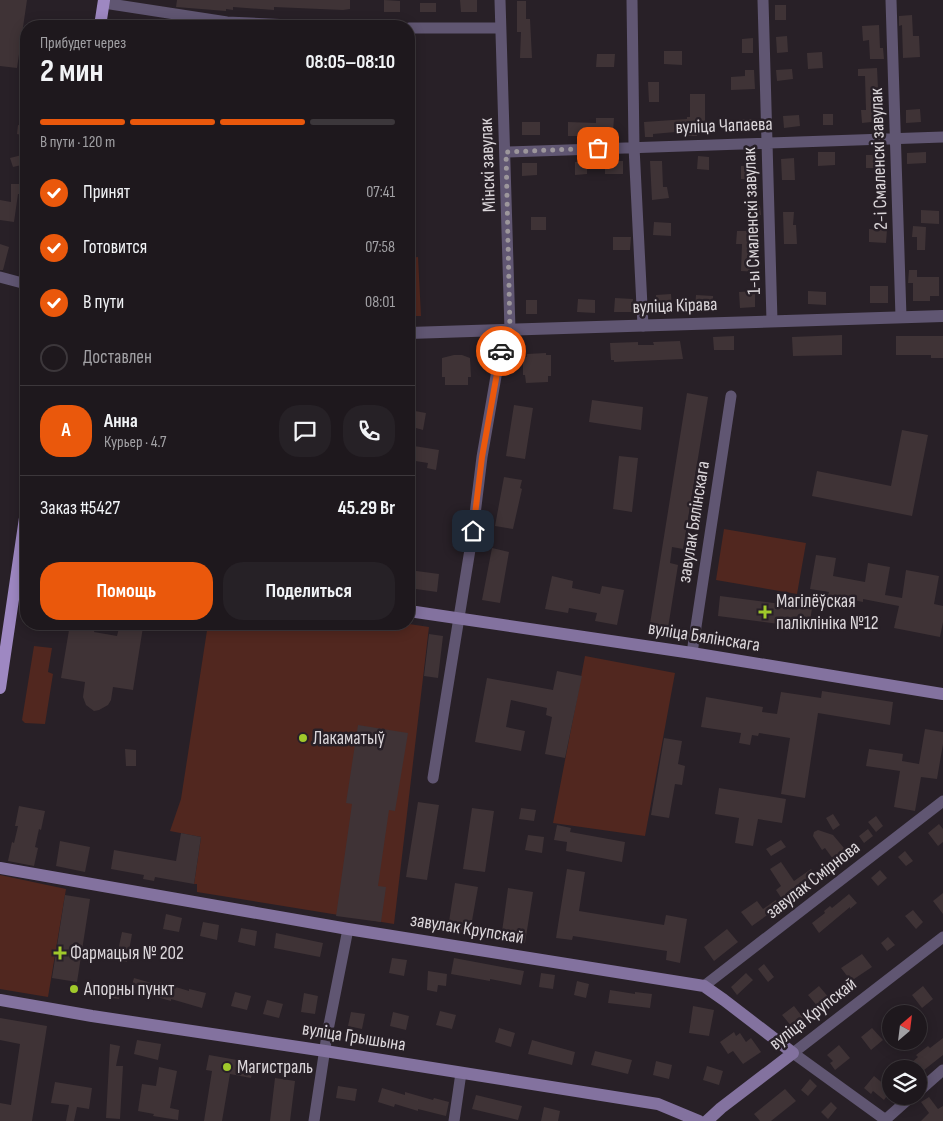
<!DOCTYPE html>
<html lang="ru">
<meta charset="utf-8">
<style>
:root{--surface:#1e181d;--page:#262126;--text:#f1f3f6;--muted:#a1a0a4;--line:#3c373b;--accent:#ea580c}
body{margin:0;font-family:"Sofia Sans Condensed",sans-serif;background:var(--page);color:var(--text);height:100vh;display:flex;flex-direction:column;font-size:19px;white-space:nowrap}
*{box-sizing:border-box;margin:0}
p{font-size:16px;color:var(--muted)}
.icon{flex:none;width:28px;height:28px;fill:none;stroke:currentColor;stroke-width:2;stroke-linecap:round;stroke-linejoin:round}
.map{position:relative;flex:1;overflow:hidden}
.panel{position:absolute;left:20px;top:20px;width:395px;height:610px;display:flex;flex-direction:column;background:var(--surface);border-radius:20px;box-shadow:0 2px 12px #0003,0 0 0 1px var(--line)}
.panel>*{flex:none}
.needle{width:32px;rotate:28deg}
.buttons{position:absolute;left:882px;top:1005px;display:grid;gap:10px}
.buttons a{display:grid;place-items:center;width:45px;height:45px;border-radius:50%;background:var(--surface);box-shadow:0 2px 12px #0003,0 0 0 1px var(--line);font-size:25px}
.pin{position:absolute;display:grid;place-items:center;width:42px;height:42px;color:#fff;margin:-21px;border-radius:10px;box-shadow:0 2px 8px #0006}
.courier{position:absolute;display:grid;place-items:center;width:50px;height:50px;margin:-25px;border:4px solid #ea580c;border-radius:50%;background:#fff;color:#222;box-shadow:0 1px 6px #0007}
.summary em{font-style:normal;font-weight:700}
.summary div{display:flex;flex-direction:column-reverse}
.summary{display:flex;align-items:center;justify-content:space-between;height:85px;padding:0 20px}
h1{font-size:32px;font-weight:700;line-height:38px}
.bar{display:grid;grid-template-columns:repeat(4,1fr);gap:8px 5px;align-content:center;height:60px;padding:0 20px}
.bar i{height:6px;border-radius:4px;background:var(--line)}
.bar .active{background:var(--accent)}
.bar p{grid-column:span 4}
.line{display:flex;align-items:center;gap:12px;padding:0 20px;border-top:1px solid var(--line)}
.line div{flex:1}
.round{display:grid;place-items:center;flex:none;width:52px;height:52px;border-radius:20px;background:var(--page)}
ol{padding:0 20px;list-style:none}
li{display:flex;align-items:center;gap:15px;height:55px}
li p{margin-inline-start:auto}
li .icon{padding:5px;border-radius:50%;background:var(--accent);color:#fff;stroke-width:4}
li:last-child{color:var(--muted)}
li i{width:28px;height:28px;border:2px solid var(--line);border-radius:50%}
.primary-button{display:flex;gap:10px;margin-top:auto;padding:10px 20px}
.primary-button a{flex:1;height:58px;border-radius:20px;background:var(--accent);color:#fff;font-size:20px;font-weight:700;line-height:58px;text-align:center}
.primary-button a+a{background:var(--page);color:var(--text)}
.map>svg:first-child{display:block}
.green{fill:#51271f}
.building{fill:#3f3336}
.lines{fill:none;stroke-linecap:round;stroke-linejoin:round}
.minor{stroke:#605672;stroke-width:11}
.tertiary{stroke:#605672;stroke-width:12}
.secondary{stroke:#83729f;stroke-width:12}
.primary{stroke:#9e88c2;stroke-width:12}
.done{stroke:#9c969b;stroke-width:5;stroke-dasharray:0 9}
.route{stroke:#ea580c;stroke-width:6}
.poi-dot{fill:#a0c92b;stroke:#282027;stroke-width:2}
.labels{text-anchor:middle;dominant-baseline:central;stroke-width:5;stroke-linejoin:round;paint-order:stroke}
.street-label{font-size:19px;fill:#dbd6da;stroke:#282027}
.poi-label{font-size:19px;fill:#dbd6da;stroke:#282027;text-anchor:start}
</style>
<div class="map">
<svg width="943" height="1121" viewBox="0 0 943 1121">
<rect width="100%" height="100%" fill="#282027"/>
<path class="green" d="M418,257l3,59h-12v-58z
M724,529l82,14 -9,51 -81,-14z
M208,624h201l20,3 -35,297 -197,-32v-8h-3l7,-47 -31,-6 11,-32z
M34,646l18,2 -4,24 5,2 -8,50 -20,-1 -3,-3z
M585,656l90,17 -30,163 -92,-13z
M0,875l66,14 -18,108 -48,-8z"/>
<path class="building" d="M0,0h27l-10,68 -17,-2z
M177,0h173v9l-7,1 -69,-3v3l-41,-3v3l-7,-1v2l-50,-4z
M384,0l16,1v11h-16z
M460,0h17v12h-16z
M517,1h9v18h4l2,39h-12l1,-26h-4z
M420,3h16v9h-16z
M775,5h11v15h-11z
M912,15l1,21h6l1,21 -17,1 -1,-33 -3,1v-10z
M879,25l1,23h3l1,11h-14l-1,-19 -6,1 -1,-15z
M787,36l1,16 -11,1 -1,-16z
M753,38v15h-11v-14z
M664,51h18v14l-18,-1z
M822,52l1,16 -15,1 -1,-16z
M597,54h18l-1,13h-18z
M877,68l2,41h1l1,12 -19,2 -1,-13h5l-1,-34h-7v-7z
M792,69l1,10 -16,2 -1,-11z
M745,70h9l1,19 -24,1v-13l14,-1z
M648,82h11v20h-10z
M690,94h15v36l-9,1 1,5h-10v-5l-34,3v3h-8l-1,-15 43,-3v-2h3z
M920,109l1,13 -15,1v-13z
M823,114h10v11h-10z
M799,115l1,11 -16,2 -1,-12z
M596,118h18l-1,14 -27,-1 -1,5h-17v-14l28,1z
M739,119h17l1,12h-18z
M522,122h18v13h-18z
M18,125l8,1v10l-9,-2z
M818,152h17v13l-17,1z
M926,152v11l-19,1v-11z
M26,154v10l-13,3 -3,-9z
M866,155h18v13h-18z
M698,156l11,1v13l-12,-1z
M794,158l1,22h-13l-1,-21z
M587,161v13l-12,1v-13z
M605,161h18v13h-18z
M650,161h12l1,26h4l2,11 -17,2z
M522,163h15v12l-15,1z
M741,166h15l1,40h3l1,9h-15v-9h2v-27h-7z
M11,184h15v10h-8l-4,28 -14,-2v-20l11,2z
M921,210l18,1v13l-18,-1z
M783,212h11l-1,13h3l1,19h-13z
M531,217h15v13h-15z
M654,222l17,1v13l-18,-1z
M913,226l13,1 -1,23h-8v-13h-5z
M869,229l18,1 -1,13 -17,-1z
M737,231h17v27l5,1v13l-18,-1 1,-27h-6z
M613,237h18l-1,13h-17z
M0,244l9,3 -6,23h-3z
M909,270h8v7h22v19h-9v5h-17v-18h-5z
M870,286h18v17h-18z
M755,291v16l-15,1 -1,-16z
M808,291l18,1v13l-18,-1z
M671,294l1,16 -15,1 -1,-16z
M696,295l17,1v13l-18,-1z
M615,298l18,1 -1,13h-18z
M578,299l17,1v13l-18,-1z
M526,300h11v14h-11z
M842,335v20l-49,1 -1,-19z
M734,336v14h-20l-1,-13z
M896,336h47v22h-12v-3h-35z
M680,341l3,18 -69,3v-2h-3l-1,-17 28,-1v3h16l-1,-3z
M546,353v2h5v21h-3v6l-22,1 -1,-8h-2v-18h4v-3z
M454,355h8l8,3 1,19h-3v8h-23v-8h-3v-19z
M687,393l21,4 -25,152 -11,-2 -2,16 8,2 -10,63 -8,-1 -1,5 -10,-2z
M592,400l51,7 -2,23 -52,-8z
M514,405l19,3 -8,51 -19,-3z
M415,411l11,2 -3,17 -7,-2 -2,18 25,4 -3,20 -9,-2 1,-5 -19,-3v-43l5,1z
M902,430l26,5 -16,81 -100,-20 5,-25 74,15z
M619,456l19,2 -6,54 -19,-3z
M504,477l18,3 -2,8 2,1 -9,40 -18,-3z
M492,548l17,4 -9,51 -18,-3z
M816,555l20,3 -3,18 32,6 3,-19 22,4 -5,28 17,3 4,-28 33,6 -5,28 9,2v16l-3,15 -46,-9 5,-22 -36,-7v3l-35,-7 1,-3 -19,-3z
M409,570l30,4 -2,18 -28,-4z
M552,576l21,5 -1,7 28,6 2,-8 22,4 -7,35 -22,-4 2,-8 -28,-5 -1,5 -23,-4z
M720,596l92,12 -3,20 -91,-12z
M70,624h26l-2,8 23,4 3,-12 23,3 -10,63 -20,-3 -2,13 -3,5 -9,5 -5,1 -8,-6 -3,-8 2,-15 -24,-4z
M429,634l14,2 -5,42 -14,-2z
M557,671l25,5 -17,82 -20,-4 7,-37 -6,-2 1,-7 -36,-8 -5,27 19,4 -4,20 -46,-9 12,-64 66,12z
M822,691l71,11 -3,23 -72,-12 -13,85 -24,-4 9,-56 -31,-5 -1,3 -6,-1 -2,10 -11,-2 2,-10 -40,-6 5,-30 57,10 -1,5 15,2 4,-22 40,6z
M358,725l50,8 -13,78 -6,-1 -11,76 8,1 -5,35 -45,-6 16,-112 -6,-1z
M925,729l18,3v12l-6,35 -16,-2 -6,34 -21,-4 6,-36 -34,-5 3,-17 34,5 -1,7 17,3z
M664,738l18,3 -4,23 7,2 -3,19 -7,-1 -6,34 -18,-3z
M125,749l11,1v16h-10z
M719,788l67,11 -4,24 -24,-4 -5,27 -18,-3 4,-25 -24,-4z
M418,802l21,3 -12,75 -21,-3z
M19,806l26,5 -4,19 -2,-1 -4,18 3,1 -4,18 -26,-5 4,-19 2,1 4,-17h-3z
M472,808l22,3 -9,61 -22,-3z
M521,808l15,2 -2,11 -15,-2z
M833,814l7,11 -7,5 -7,-12z
M876,816l7,10 -7,6 -8,-10z
M939,824l4,5v13l-5,4 -10,-13z
M557,825l14,3 -1,4 55,10 -3,20 -56,-11 1,-9 -13,-2z
M868,829l5,7 -9,7 -5,-7z
M818,830l15,5 16,19 -13,9 -11,-15 -3,2 -9,-14 1,-4z
M181,833l20,4 -7,47 -39,-7 -1,4 -11,-2 1,-4 -33,-6 3,-19 62,11z
M528,835l16,2 -2,16 -17,-3z
M781,840l5,7 -15,9 -5,-7z
M60,841l30,6 -5,25 -29,-6z
M905,851l8,10 -7,5 -8,-9z
M781,862l13,19 17,-12 6,8 -33,25 -8,-12 5,-4 -11,-17z
M567,869l18,3 -6,39 85,14 2,-10 21,4 -7,44 -14,-3 1,-9 -94,-15 -1,4 -16,-2z
M880,870l7,8 -9,8 -7,-8z
M455,883l23,4 -8,45 -22,-4z
M508,888l25,4 -8,51 -24,-4z
M943,893v21l-10,-13z
M849,894l8,9 -7,6v-2l-31,26 -7,-10 13,-10 -1,-2 6,-5 2,2z
M65,895l25,4 -13,83 -25,-4z
M776,900l4,6 -28,20 -11,-14 16,-11 6,8z
M913,910l10,12 -7,7 -11,-13z
M166,914l16,4 -3,14 -16,-3z
M203,922l16,3 -2,15 -17,-4z
M241,928l16,3 -2,15 -17,-4z
M727,929l11,13 -24,19 -10,-14z
M122,932l10,2 -5,28 -11,-2z
M276,933l47,10 -3,14 -46,-9z
M888,937l7,8 -8,6 -6,-8z
M862,954l10,13 -21,14 -10,-13z
M392,958l15,2 -3,16 -15,-3z
M454,958l70,13 -3,14 -31,-6v2l-39,-7z
M764,964l10,13 -6,5 -10,-13z
M428,971l19,3 -1,12 -8,-1 -1,7 -10,-2z
M541,973l14,2 -2,14 -14,-2z
M746,973l7,7 -16,15 -6,-8z
M134,978l24,7 1,-3 30,9v-2l17,4 -4,15 -31,-9v2l-25,-7v2l-16,-4z
M577,981l12,3 -3,14 -12,-3z
M88,984l33,5 -2,10 -33,-5z
M819,986l11,13 -11,9 -11,-13z
M923,986l10,13 -11,9 -10,-13z
M610,990l25,4v-2l17,2 -2,14 -42,-5z
M235,992l16,4 -4,14 -16,-4z
M304,993l14,3 -3,18 -14,-2z
M267,1000l16,4 -4,14 -16,-4z
M693,1006l21,4 -5,26 -20,-3z
M794,1006l10,13 -11,9 -11,-13z
M440,1011l16,4 -4,14 -16,-4z
M351,1012l14,2 -3,15 -14,-3z
M393,1012l16,4 -3,14 -16,-4z
M0,1018l47,8 -15,95h-32v-18l11,2 9,-61 -20,-4z
M499,1028l16,5 -4,14 -16,-5z
M872,1028l11,12 -12,10 -10,-13z
M734,1032l2,4 4,-3 6,9 5,-4 10,14 -18,12 -10,-13 -5,3 -8,-12z
M943,1038v17l-24,19v-5h-15l14,-12 -2,-2 12,-9 2,2z
M137,1040l24,4 -3,16 -24,-6z
M532,1040l43,12 -3,13 -44,-11z
M110,1044l10,2 -4,20h7l-3,53 -14,-1z
M839,1045l11,13 -15,12 -5,-7 3,-2 -6,-6z
M595,1051l37,9 -4,14 -37,-9z
M209,1055l45,8 -3,15 -21,-4 -8,47h-18l8,-50 -6,-1z
M656,1061l16,4 -3,14 -16,-4z
M707,1066l16,5 -4,14 -16,-5z
M159,1067l18,4 -7,37 9,2 -1,10 -25,-4 1,-2 -16,-3 4,-27 14,2z
M874,1076l17,14 -7,10 -11,-9 -2,3 -7,-6z
M275,1078l20,3 -5,40h-20z
M810,1079l7,7 -9,10 -7,-6z
M55,1082l37,6 -3,21 -12,-2 -3,14h-8l3,-16 -18,-2z
M338,1086l19,3 -2,12 -19,-3z
M382,1088l23,7v-3l28,8 1,-2 15,4 -3,14 -28,-7v2l-23,-7 -1,3 -16,-5z
M785,1089l11,12 -25,20h-11l-6,-7z
M476,1095l46,11 -4,14 -46,-11z
M929,1097l9,12 5,-3v15h-22l8,-8 -8,-11z
M831,1102l6,6 -9,11 -7,-7z
M544,1107l16,4 -2,10h-17z"/>
<g class="lines">
<path class="minor" d="M500,0l10,330
M632,0l2,147 9,179
M763,0l9,321
M891,0l10,317
M104,3l123,19 84,4
M409,28h91
M506,152l437,-15
M0,277l26,7
M692,653l39,-257
M433,778l40,-247 9,-74 22,-127
M704,986l239,-185
M919,1091l24,-21
M885,1120l27,-24
M314,1121l13,-86 21,-106
M454,1121l7,-48
M887,1121l-94,-68 150,-116"/>
<path class="tertiary" d="M409,333l534,-17"/>
<path class="secondary" d="M409,611l283,42 251,41
M0,868l348,61 356,57 20,14 69,53 -72,55 -14,13
M0,1000l92,16 233,35 333,53 41,17"/>
<path class="primary" d="M100,26l4,-26
M0,688l26,-177"/>
</g>
<g class="lines">
<path class="done" d="M501,351l3,-21h6l-4,-178 92,-4"/>
<path class="route" d="M473,531l9,-74 19,-106"/>
</g>
<g class="poi-dot">
<path d="M762.5 604.5h5v5h5v5h-5v5h-5v-5h-5v-5h5z"/>
<circle cx="303" cy="738" r="5"/>
<path d="M57.5 945.5h5v5h5v5h-5v5h-5v-5h-5v-5h5z"/>
<circle cx="74" cy="989" r="5"/>
<circle cx="227" cy="1067" r="5"/>
</g>
<g class="labels">
<g class="street-label">
<text transform="translate(724 126) rotate(-2)">вуліца Чапаева</text>
<text transform="translate(879 159) rotate(-92)">2-і Смаленскі завулак</text>
<text transform="translate(488 165) rotate(-92)">Мінскі завулак</text>
<text transform="translate(752 221) rotate(-92)">1-ы Смаленскі завулак</text>
<text transform="translate(675 306) rotate(-2)">вуліца Кірава</text>
<text transform="translate(694 522) rotate(-81)">завулак Бялінскага</text>
<text transform="translate(704 637) rotate(9)">вуліца Бялінскага</text>
<text transform="translate(813 880) rotate(-38)">завулак Смірнова</text>
<text transform="translate(467 929) rotate(9)">завулак Крупскай</text>
<text transform="translate(813 1014) rotate(-38)">вуліца Крупскай</text>
<text transform="translate(354 1037) rotate(9)">вуліца Грышына</text>
</g>
<g class="poi-label">
<text x="776" y="601">Магілёўская<tspan x="776" dy="22">паліклініка №12</tspan></text>
<text x="313" y="738">Лакаматыў</text>
<text x="70" y="953">Фармацыя № 202</text>
<text x="84" y="989">Апорны пункт</text>
<text x="237" y="1067">Магистраль</text>
</g>
</g>
</svg>
<div class="buttons">
<a><svg class="needle" viewBox="-14 -14 28 28"><path d="M0-13l5 13h-10z" fill="#e53935"/><path d="M0 13l5-13h-10z" fill="#a1a0a4"/></svg></a>
<a><svg class="icon" aria-label="layers" viewBox="0 0 24 24"><path d="M12 4l9 5-9 5-9-5zM3 14l9 5 9-5"/></svg></a>
</div>
<div class="pin" style="left:598px;top:148px;background:#ea580c"><svg class="icon" aria-label="bag" viewBox="0 0 24 24"><path d="M5 8h14l-1 12H6zM9 8a3 3 0 0 1 6 0"/></svg></div>
<div class="pin" style="left:473px;top:531px;background:#1f2937"><svg class="icon" aria-label="home" viewBox="0 0 24 24"><path d="M3 11l9-7 9 7M6 9v11h12V9"/></svg></div>
<div class="courier" style="left:501px;top:351px"><svg class="icon" aria-label="car" viewBox="0 0 24 24"><path d="M5 17H2v-5l4-1 3-4h7l3 4 3 1v5h-3M9 17h6M6 11h13"/><circle cx="7" cy="17" r="2"/><circle cx="17" cy="17" r="2"/></svg></div>
<section class="panel">
<div class="summary"><div><h1>2 мин</h1><p>Прибудет через</p></div><em>08:05–08:10</em></div>
<div class="bar"><i class="active"></i><i class="active"></i><i class="active"></i><i></i><p>В пути · 120 m</p></div>
<ol>
<li><svg class="icon" aria-label="check" viewBox="0 0 24 24"><path d="M5 12l5 5 9-10"/></svg>Принят<p>07:41</p></li>
<li><svg class="icon" aria-label="check" viewBox="0 0 24 24"><path d="M5 12l5 5 9-10"/></svg>Готовится<p>07:58</p></li>
<li><svg class="icon" aria-label="check" viewBox="0 0 24 24"><path d="M5 12l5 5 9-10"/></svg>В пути<p>08:01</p></li>
<li><i></i>Доставлен</li>
</ol>
<div class="line" style="height:90px"><b class="round" style="background:var(--accent);color:#fff">А</b><div><b>Анна</b><p>Курьер · 4.7</p></div><a class="round"><svg class="icon" aria-label="chat" viewBox="0 0 24 24"><path d="M4 5h16v11H9l-5 4z"/></svg></a><a class="round"><svg class="icon" aria-label="phone" viewBox="0 0 24 24"><path d="M5 4h4l2 5-3 2q2 4 5 5l2-3 5 2v4C11 20 4 13 5 4z"/></svg></a></div>
<div class="line" style="height:65px"><div>Заказ #5427</div><b>45.29 Br</b></div>
<div class="primary-button"><a>Помощь</a><a>Поделиться</a></div>
</section>
</div>
